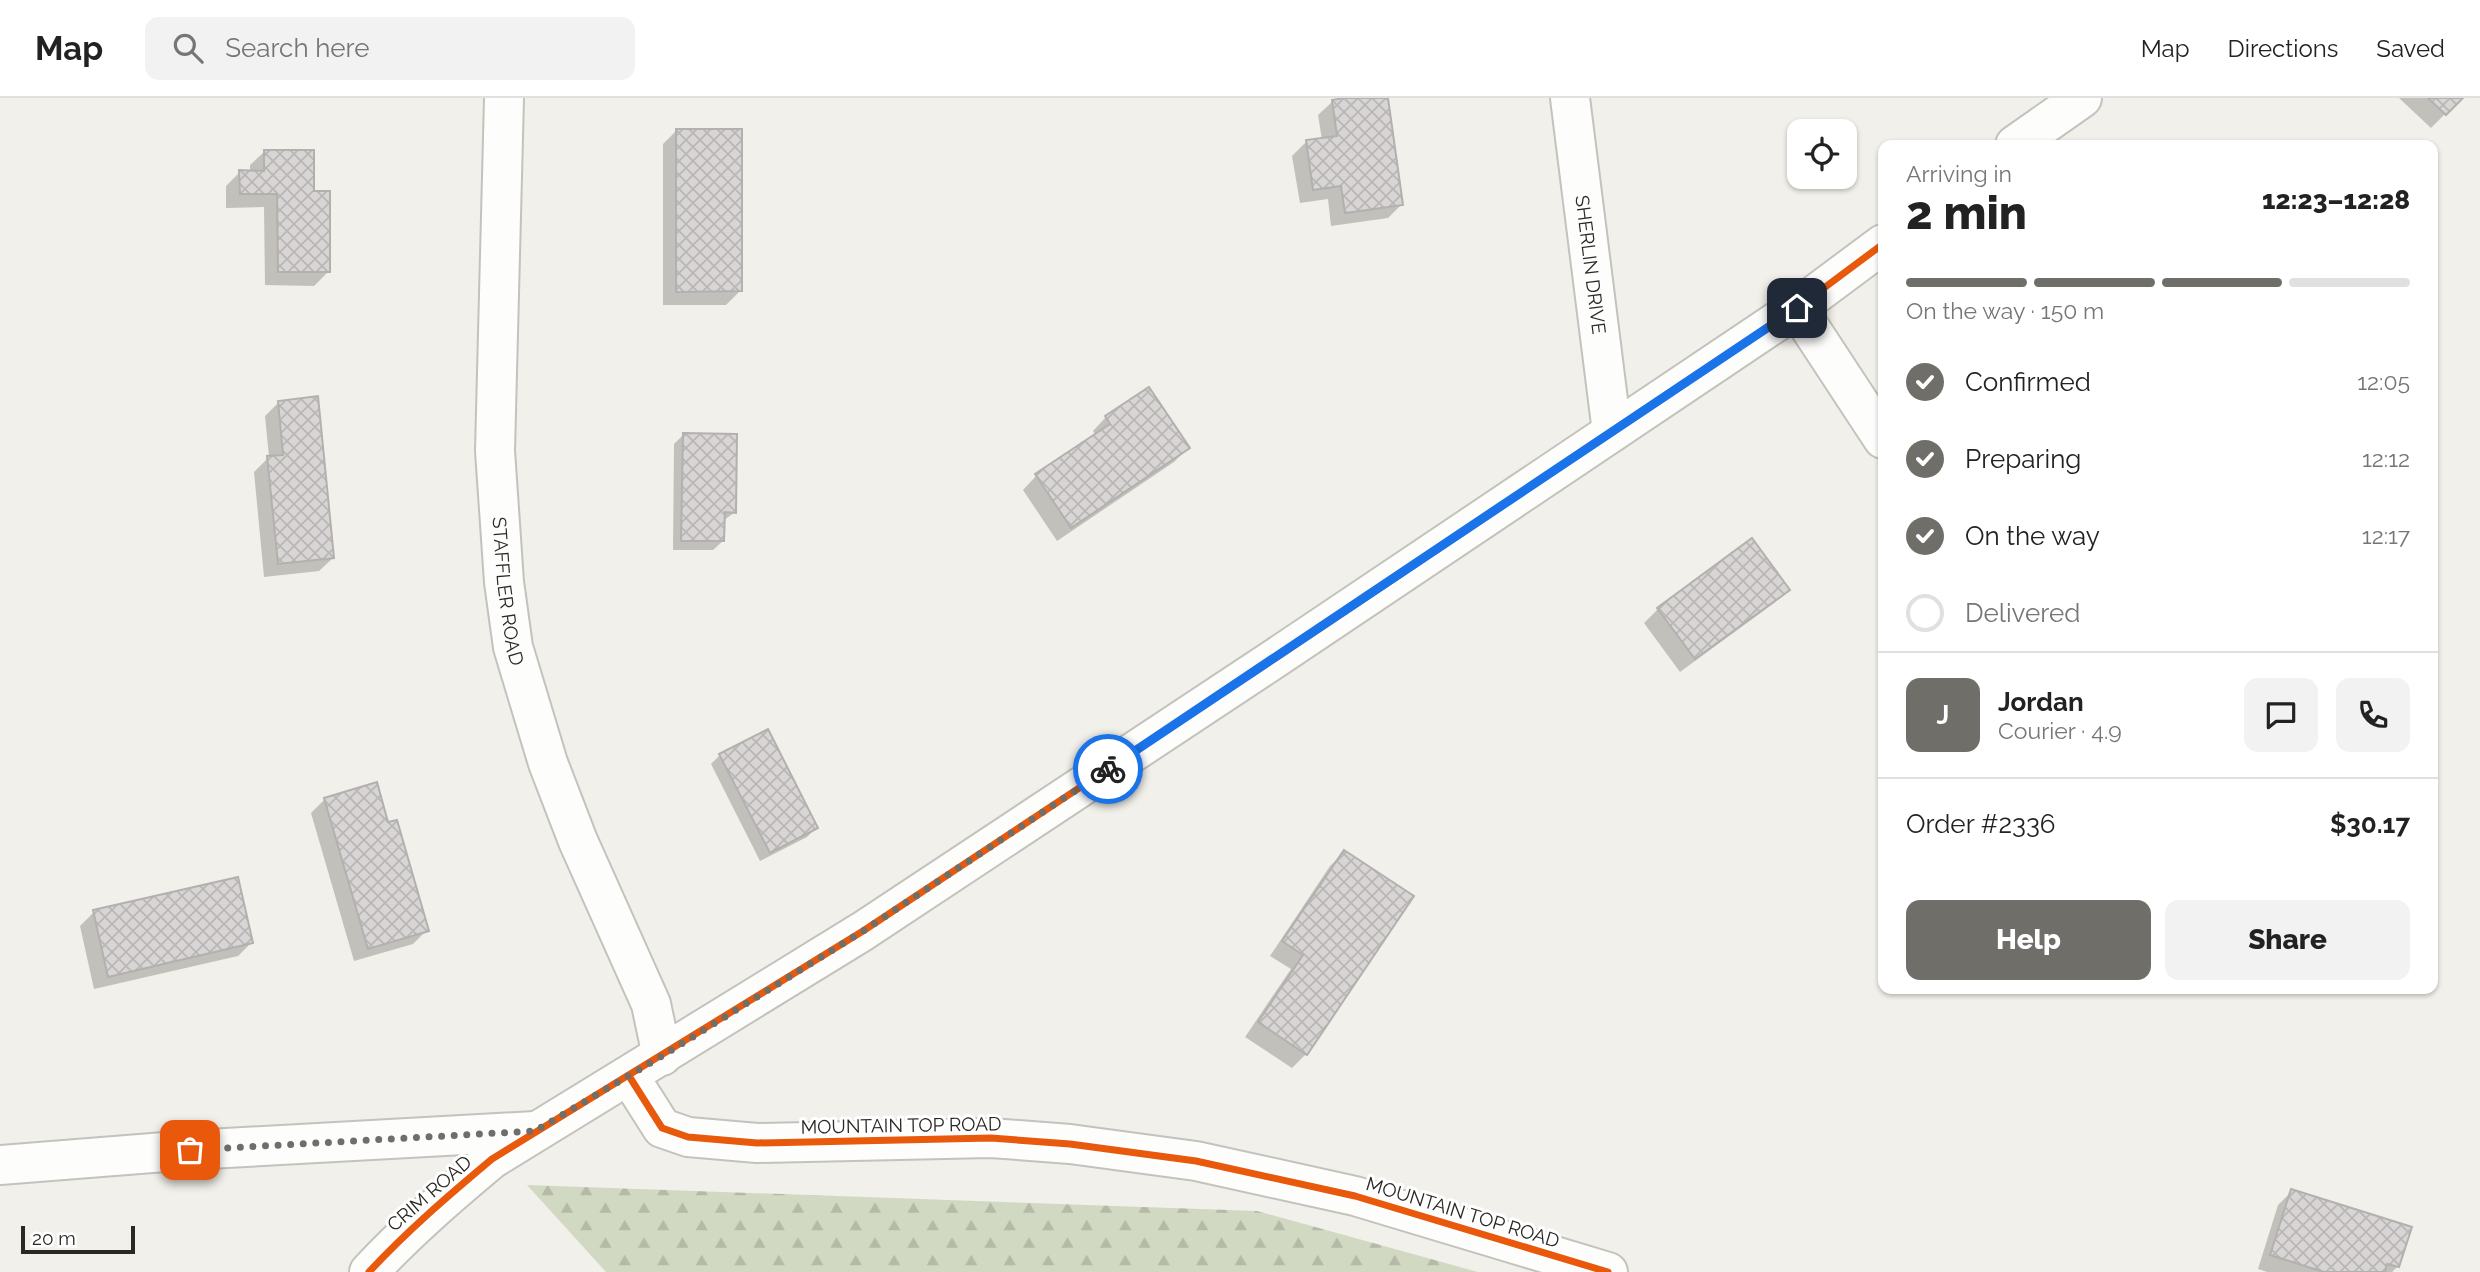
<!DOCTYPE html>
<meta charset="utf-8">
<style>
:root{--surface:#fff;--page:#f2f2f2;--text:#222;--muted:#767676;--line:#e0e0e0;--accent:#6f6e69}
body{margin:0;font-family:Raleway,sans-serif;background:var(--page);color:var(--text);height:100vh;display:flex;flex-direction:column;font-size:26px;white-space:nowrap}
*{box-sizing:border-box;margin:0}
p{font-size:23px;color:var(--muted)}
.icon{flex:none;width:38px;height:38px;fill:none;stroke:currentColor;stroke-width:2;stroke-linecap:round;stroke-linejoin:round}
.map{position:relative;flex:1;overflow:hidden}
.side{position:absolute;left:1878px;top:42px;width:560px;height:854px;display:flex;flex-direction:column;background:var(--surface);border-radius:14px;box-shadow:0 2px 5px #0004}
.side>*{flex:none}
.buttons{position:absolute;left:1787px;top:21px;display:grid;gap:14px}
.buttons a{display:grid;place-items:center;width:70px;height:70px;border-radius:14px;background:var(--surface);box-shadow:0 2px 5px #0004;font-size:35px}
.scale{position:absolute;left:21px;bottom:18px;width:114px;box-sizing:border-box;padding-left:7px;border:4px solid #292824;border-top:0;font-size:19px;line-height:24px;white-space:nowrap;color:#292824;-webkit-text-stroke:5px #fff;paint-order:stroke}
.pin{position:absolute;display:grid;place-items:center;width:60px;height:60px;color:#fff;margin:-30px;border-radius:14px;box-shadow:0 4px 10px #0006}
.courier{position:absolute;display:grid;place-items:center;width:70px;height:70px;margin:-35px;border:5px solid #1a73e8;border-radius:50%;background:#fff;color:#222;box-shadow:0 2px 9px #0007}
.summary em{font-style:normal;font-weight:800}
.summary div{display:flex;flex-direction:column-reverse}
.summary{display:flex;align-items:center;justify-content:space-between;height:119px;padding:0 28px}
h1{font-size:46px;font-weight:800;line-height:52px}
.bar{display:grid;grid-template-columns:repeat(4,1fr);gap:10px 7px;align-content:center;height:84px;padding:0 28px}
.bar i{height:9px;border-radius:5px;background:var(--line)}
.bar .current{background:var(--accent)}
.bar p{grid-column:span 4}
.line{display:flex;align-items:center;gap:18px;padding:0 28px;border-top:2px solid var(--line)}
.line div{flex:1}
.round{display:grid;place-items:center;flex:none;width:74px;height:74px;border-radius:14px;background:var(--page)}
ol{padding:0 28px;list-style:none}
li{display:flex;align-items:center;gap:21px;height:77px}
li p{margin-inline-start:auto}
li .icon{padding:7px;border-radius:50%;background:var(--accent);color:#fff;stroke-width:4}
li:last-child{color:var(--muted)}
li i{width:38px;height:38px;border:4px solid var(--line);border-radius:50%}
.cta{display:flex;gap:14px;margin-top:auto;padding:14px 28px}
.cta a{flex:1;height:80px;border-radius:14px;background:var(--accent);color:#fff;font-size:28px;font-weight:800;line-height:80px;text-align:center}
.cta a+a{background:var(--page);color:var(--text)}
header{display:flex;align-items:center;gap:42px;box-sizing:border-box;height:98px;padding:0 35px;background:var(--surface);border-bottom:2px solid var(--line)}
header strong{font-size:33px}
nav{display:flex;gap:38px;margin-inline-start:auto;font-size:24px}
.search{width:490px;height:63px;background:var(--page);display:flex;align-items:center;gap:18px;box-sizing:border-box;padding:0 24px;border-radius:14px;color:var(--muted);font-size:26px}
.map>svg:first-child{display:block}
.forest{fill:url(#forest-firs)}
.shadow{fill:#0003}
.building{fill:url(#building-cross-hatch);stroke:#b3b1af;stroke-width:2}
.lines{fill:none;stroke-linecap:round;stroke-linejoin:round}
.street-casing{stroke:#c3c2bd;stroke-width:42}
.secondary-casing{stroke:#c3c2bd;stroke-width:42}
.street{stroke:#fdfdfc;stroke-width:38}
.secondary{stroke:#fdfdfc;stroke-width:38}
.cycleway-casing{stroke:#fff;stroke-width:11}
.cycleway{stroke:#e8590c;stroke-width:7}
.done{stroke:#6f6e69;stroke-width:7;stroke-dasharray:0 12.6}
.route{stroke:#1a73e8;stroke-width:9}
.labels{text-anchor:middle;dominant-baseline:central;stroke-width:6;stroke-linejoin:round;paint-order:stroke}
.street-label{font-size:19px;fill:#292824;stroke:#fff}
</style>
<header>
<strong>Map</strong>
<div class="search"><svg class="icon" aria-label="search" viewBox="0 0 24 24"><circle cx="10" cy="10" r="6"/><path d="M15 15l6 6"/></svg>Search here</div>
<nav><a>Map</a><a>Directions</a><a>Saved</a></nav>
</header>
<div class="map">
<svg width="2480" height="1174" viewBox="0 0 2480 1174">
<defs>
<pattern id="forest-firs" width="22" height="20" patternUnits="userSpaceOnUse" patternTransform="scale(1.75)"><rect width="22" height="20" fill="#d2d9c2"/><path d="M5 1l3.5 6h-7zM16 11l3.5 6h-7z" fill="#b4baa7"/></pattern>
<pattern id="building-cross-hatch" width="8" height="8" patternUnits="userSpaceOnUse" patternTransform="scale(1.75)"><rect width="8" height="8" fill="#d8d5d4"/><path d="M0 0l8 8M0 8l8-8" fill="none" stroke="#b9b7b6"/></pattern>
</defs>
<rect width="100%" height="100%" fill="#f2f0ea"/>
<path class="forest" d="M527,1087l730,26 221,61h-872z"/>
<path class="shadow" d="M1355,0h31l16,106 -14,14 -57,8 -3,-27 -28,4 -8,-47 14,-14 16,-2 -4,-25 14,-13z
M2399,0h62l-30,30z
M677,32l63,161 -14,14h-63v-161z
M264,54l49,40 15,80 -14,14 -49,-1 -1,-78 -38,1v-22l14,-14h10v-7z
M279,304l54,156 -14,13 -55,6 -10,-105 15,-15 -4,-41z
M1106,319l82,31 -14,14 -117,79 -34,-51 13,-14 60,-40 -3,-5z
M683,337l52,77 -12,9v20l-10,9h-40l1,-106z
M1788,491l-14,14 -94,69 -36,-49 14,-14z
M720,657l96,73 -9,9 -47,24 -49,-97z
M325,701l62,26 40,105 -14,14 -59,17 -43,-148z
M1344,754l-38,202 -14,14 -47,-31 46,-68 -21,-13 60,-90z
M94,814l158,30 -14,14 -144,33 -14,-63z
M2292,1093l106,75 -6,6h-125l-9,-3 20,-64z"/>
<path class="building" d="M1344,0h44l15,107 -58,8 -4,-27 -28,4 -7,-50 31,-4 -5,-36z
M2428,0h35l-17,17z
M676,31h66v162l-66,1z
M264,52h50v41h16v81h-52l-1,-78h-37l-1,-24 25,1z
M1149,289l41,61 -119,80 -36,-54 75,-50 -5,-8z
M318,298l16,162 -56,6 -11,-108 16,-1 -5,-54z
M683,335l54,1 -1,79 -11,-1 -1,29h-43z
M1752,440l38,52 -95,69 -38,-51z
M768,631l50,99 -48,25 -51,-99z
M377,684l11,40 9,-2 32,111 -61,18 -44,-151z
M1344,752l70,46 -107,159 -49,-33 45,-67 -21,-14z
M238,779l15,66 -145,34 -15,-67z
M2291,1091l121,38 -13,40 -12,-3 -2,8h-61l-54,-17z"/>
<g class="lines">
<defs>
<g id="street">
<path id="s1" d="M504,0l-9,353 9,131 9,65 35,116 30,78 73,163 11,52"/>
<path id="s2" d="M1570,0l42,334"/>
<path d="M1797,210l86,131"/>
<path d="M629,978l33,52 26,9 69,6 234,-5 79,6 126,17 159,35 253,76"/>
<path d="M0,1067l190,-15 345,-19"/>
</g>
<path id="secondary" d="M2015,47l67,-47
M369,1174c38,-41 80,-77 123,-113l371,-228 417,-276 517,-347 86,-64"/>
</defs>
<use href="#street" class="street-casing"/>
<use href="#secondary" class="secondary-casing"/>
<use href="#street" class="street"/>
<use href="#secondary" class="secondary"/>
<defs>
<path id="cycleway" d="M629,978l33,52 26,9 69,6 234,-5 79,6 126,17 159,35 253,76
M369,1174c38,-41 80,-77 123,-113l371,-228 417,-276 517,-347 86,-64"/>
</defs>
<use href="#cycleway" class="cycleway-casing"/>
<use href="#cycleway" class="cycleway"/>
</g>
<g class="lines">
<path class="done" d="M190,1052l345,-19 127,-75 201,-125 245,-162"/>
<path class="route" d="M1108,671l689,-461"/>
</g>
<g class="labels">
<g class="street-label">
<text stroke="none"><textPath href="#s2" startOffset="168">SHERLIN DRIVE</textPath></text>
<text stroke="none"><textPath href="#s1" startOffset="494">STAFFLER ROAD</textPath></text>
<text transform="translate(901 1027) rotate(-1)">MOUNTAIN TOP ROAD</text>
<text transform="translate(429 1095) rotate(-41)">CRIM ROAD</text>
<text transform="translate(1463 1114) rotate(17)">MOUNTAIN TOP ROAD</text>
</g>
</g>
</svg>
<div class="buttons">
<a><svg class="icon" aria-label="locate" viewBox="0 0 24 24"><circle cx="12" cy="12" r="6"/><path d="M12 2v4M12 18v4M2 12h4M18 12h4"/></svg></a>
</div>
<div class="scale">20 m</div>
<div class="pin" style="left:190px;top:1052px;background:#ea580c"><svg class="icon" aria-label="bag" viewBox="0 0 24 24"><path d="M5 8h14l-1 12H6zM9 8a3 3 0 0 1 6 0"/></svg></div>
<div class="pin" style="left:1797px;top:210px;background:#1f2937"><svg class="icon" aria-label="home" viewBox="0 0 24 24"><path d="M3 11l9-7 9 7M6 9v11h12V9"/></svg></div>
<div class="courier" style="left:1108px;top:671px"><svg class="icon" aria-label="bike" viewBox="0 0 24 24"><circle cx="6" cy="16" r="4"/><circle cx="18" cy="16" r="4"/><path d="M6 16l4-8h5l3 8M10 8l3 8H6M13 5h3"/></svg></div>
<section class="side">
<div class="summary"><div><h1>2 min</h1><p>Arriving in</p></div><em>12:23–12:28</em></div>
<div class="bar"><i class="current"></i><i class="current"></i><i class="current"></i><i></i><p>On the way · 150 m</p></div>
<ol>
<li><svg class="icon" aria-label="check" viewBox="0 0 24 24"><path d="M5 12l5 5 9-10"/></svg>Confirmed<p>12:05</p></li>
<li><svg class="icon" aria-label="check" viewBox="0 0 24 24"><path d="M5 12l5 5 9-10"/></svg>Preparing<p>12:12</p></li>
<li><svg class="icon" aria-label="check" viewBox="0 0 24 24"><path d="M5 12l5 5 9-10"/></svg>On the way<p>12:17</p></li>
<li><i></i>Delivered</li>
</ol>
<div class="line" style="height:126px"><b class="round" style="background:var(--accent);color:#fff">J</b><div><b>Jordan</b><p>Courier · 4.9</p></div><a class="round"><svg class="icon" aria-label="chat" viewBox="0 0 24 24"><path d="M4 5h16v11H9l-5 4z"/></svg></a><a class="round"><svg class="icon" aria-label="phone" viewBox="0 0 24 24"><path d="M5 4h4l2 5-3 2q2 4 5 5l2-3 5 2v4C11 20 4 13 5 4z"/></svg></a></div>
<div class="line" style="height:91px"><div>Order #2336</div><b>$30.17</b></div>
<div class="cta"><a>Help</a><a>Share</a></div>
</section>
</div>
